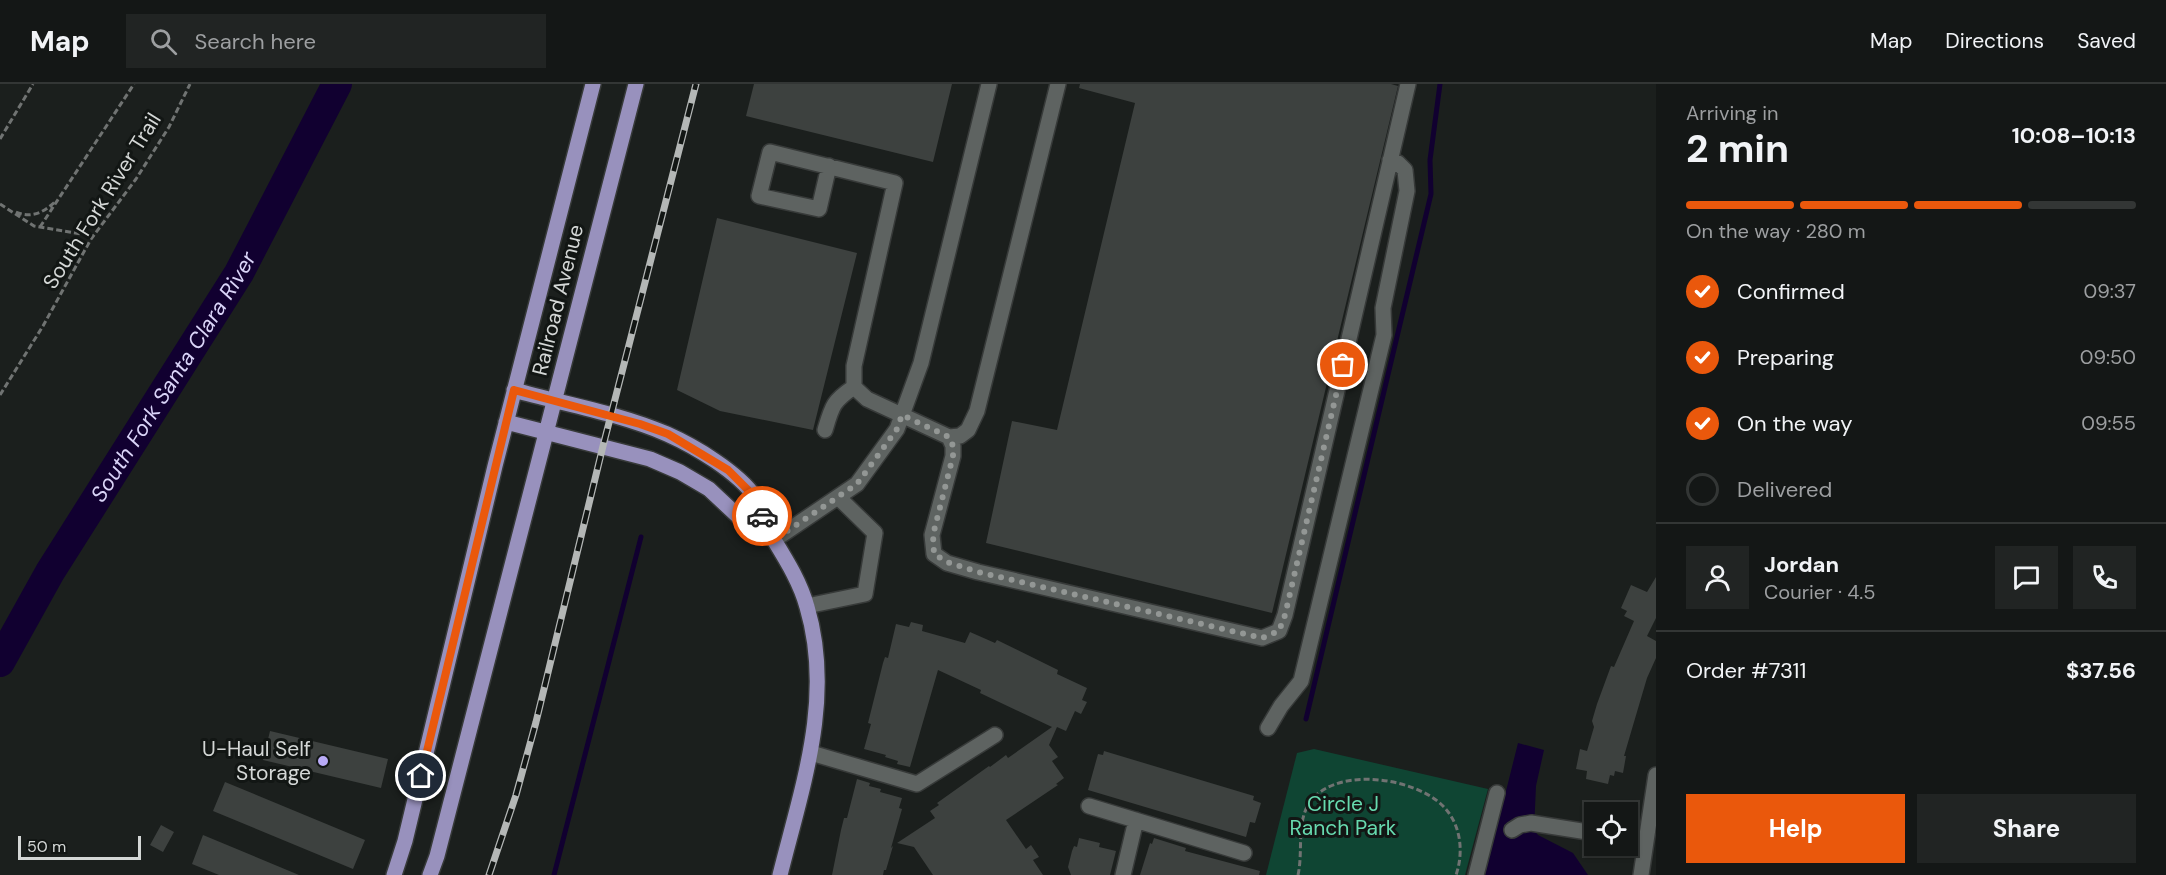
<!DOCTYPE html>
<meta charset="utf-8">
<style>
:root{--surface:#141716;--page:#212423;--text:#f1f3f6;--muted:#9d9fa1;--line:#333635;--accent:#ea580c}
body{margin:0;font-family:"DM Sans",sans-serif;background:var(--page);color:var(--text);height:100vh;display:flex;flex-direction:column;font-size:22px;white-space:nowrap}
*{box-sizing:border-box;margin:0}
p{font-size:20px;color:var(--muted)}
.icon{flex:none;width:33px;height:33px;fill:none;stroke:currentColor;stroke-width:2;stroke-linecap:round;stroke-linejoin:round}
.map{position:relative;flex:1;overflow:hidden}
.details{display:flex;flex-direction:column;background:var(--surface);width:510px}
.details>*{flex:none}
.buttons{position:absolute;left:1584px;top:718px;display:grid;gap:12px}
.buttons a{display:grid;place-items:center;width:54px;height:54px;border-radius:0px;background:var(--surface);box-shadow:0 2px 4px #0004,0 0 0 2px var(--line);font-size:30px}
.scale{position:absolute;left:18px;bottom:15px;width:123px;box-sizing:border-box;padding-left:6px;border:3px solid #d4d7d6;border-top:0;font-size:16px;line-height:21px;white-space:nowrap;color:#d4d7d6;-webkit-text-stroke:4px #121614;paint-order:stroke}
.pin{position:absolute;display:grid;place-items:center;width:51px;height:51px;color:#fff;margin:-26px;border:3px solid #fff;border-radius:50%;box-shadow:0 2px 6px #0007}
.courier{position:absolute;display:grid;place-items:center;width:60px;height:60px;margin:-30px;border:4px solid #ea580c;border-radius:50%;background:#fff;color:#222;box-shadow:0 2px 8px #0007}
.head em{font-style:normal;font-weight:700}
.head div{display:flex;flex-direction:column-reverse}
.head{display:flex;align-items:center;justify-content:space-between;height:102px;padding:0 30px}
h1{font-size:39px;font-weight:700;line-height:45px}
.bar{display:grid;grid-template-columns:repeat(4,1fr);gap:9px 6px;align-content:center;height:72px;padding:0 30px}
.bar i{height:8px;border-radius:4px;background:var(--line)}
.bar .on{background:var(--accent)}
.bar p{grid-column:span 4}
.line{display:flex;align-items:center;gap:15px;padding:0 30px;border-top:2px solid var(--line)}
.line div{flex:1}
.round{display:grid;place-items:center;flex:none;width:63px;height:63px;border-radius:0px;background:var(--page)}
ol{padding:0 30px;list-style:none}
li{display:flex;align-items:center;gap:18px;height:66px}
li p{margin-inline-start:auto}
li .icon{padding:6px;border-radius:50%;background:var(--accent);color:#fff;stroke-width:4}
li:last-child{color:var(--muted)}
li i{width:33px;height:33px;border:3px solid var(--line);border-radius:50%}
.cta{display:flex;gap:12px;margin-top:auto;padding:12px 30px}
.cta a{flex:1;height:69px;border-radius:0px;background:var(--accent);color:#fff;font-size:24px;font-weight:700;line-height:69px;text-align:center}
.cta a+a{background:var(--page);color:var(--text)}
header{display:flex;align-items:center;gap:36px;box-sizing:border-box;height:84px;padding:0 30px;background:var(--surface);border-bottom:2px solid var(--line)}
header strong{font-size:28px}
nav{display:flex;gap:33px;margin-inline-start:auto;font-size:21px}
.search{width:420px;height:54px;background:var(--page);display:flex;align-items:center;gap:15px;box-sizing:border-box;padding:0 21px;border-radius:0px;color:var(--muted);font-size:22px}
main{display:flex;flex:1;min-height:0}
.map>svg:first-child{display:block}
.green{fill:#0f4533}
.water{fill:#110030}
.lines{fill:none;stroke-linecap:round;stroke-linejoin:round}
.stream{stroke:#110030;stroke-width:5}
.river{stroke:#110030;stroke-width:30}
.building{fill:#3d413f}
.minor-casing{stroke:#373a39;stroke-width:18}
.major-casing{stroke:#373a39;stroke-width:18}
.path{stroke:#707372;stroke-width:3;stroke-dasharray:6 3;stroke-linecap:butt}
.minor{stroke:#5e6361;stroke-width:15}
.major{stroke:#9891bd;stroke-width:15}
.rail-casing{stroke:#b4b7b6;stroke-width:7}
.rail{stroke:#121614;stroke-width:4.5;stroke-dasharray:14;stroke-linecap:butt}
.done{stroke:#939795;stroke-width:6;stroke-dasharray:0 10.8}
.route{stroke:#ea580c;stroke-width:8}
.poi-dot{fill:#b9abf7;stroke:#121614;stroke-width:2}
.labels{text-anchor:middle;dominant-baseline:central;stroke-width:6;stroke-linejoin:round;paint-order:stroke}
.street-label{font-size:21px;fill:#d4d7d6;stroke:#121614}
.poi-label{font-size:21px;fill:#d4d7d6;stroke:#121614;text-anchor:end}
.park-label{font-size:21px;fill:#67daaf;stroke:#121614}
.water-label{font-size:22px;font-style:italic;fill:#dad4f8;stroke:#121614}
</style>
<header>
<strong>Map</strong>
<div class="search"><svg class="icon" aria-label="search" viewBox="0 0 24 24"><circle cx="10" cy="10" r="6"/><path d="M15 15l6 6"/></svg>Search here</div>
<nav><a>Map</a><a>Directions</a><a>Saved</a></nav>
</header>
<main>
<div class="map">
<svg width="1656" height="791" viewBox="0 0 1656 791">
<rect width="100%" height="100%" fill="#1b1f1d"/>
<path class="green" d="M1314,665l174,40 -23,86h-199l31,-122z"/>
<path class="water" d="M1518,659l26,7 -8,36 -2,44 4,5 35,18 15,22h-103z"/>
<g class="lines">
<path class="stream" d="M1306,635l125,-525 -1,-34 10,-76
M554,791l87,-338"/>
<path class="river" id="s1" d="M0,578l50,-90 189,-299 98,-189"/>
</g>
<path class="building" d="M754,0h198l-19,78 -187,-46z
M1080,0h311l7,2 -126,527 -286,-70 26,-122 45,9 78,-327 -56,-15z
M717,134l140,35 -44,177 -93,-19 -43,-21z
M1656,493v41l-9,18 9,5v17l-9,20 -13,44 -10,34h2l-3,17 -8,-2 -1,5 -4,-1 -2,9 -22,-5 1,-8 -11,-2 4,-20 7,2 7,-24 -2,-6 5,-17 14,-38 3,1 20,-46 -10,-5 3,-5 -6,-3 10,-23 16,7z
M911,538l12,3 -1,6 43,12 5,-11 25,11 2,-3 61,30 -1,4 30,14 -5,12 5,2 -6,12 -6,-3 -9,20 -9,-4 -8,18 9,12 -6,4 12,17 -8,6 2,1 -52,35 20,29 5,-4 8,12 -6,3 10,15h-110l-19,-28 -17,-4 38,-25 -5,-7 9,-6 -2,-2 52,-37 1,1 16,-12 2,3 44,-31 -72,-34 1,-3 -43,-20 -28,97 -13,-3 1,-3 -13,-4 1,-2 -22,-6 7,-25 -3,-1 15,-60 2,-6 3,1 8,-34 13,3z
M270,647l118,28 -7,29 -118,-28z
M1104,667l150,45 -1,4 8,3 -6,20 -5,-1 -4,15 -158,-47 10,-36 5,1z
M857,695l13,4 -1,3 12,3 -1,3 22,6 -3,10 3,1 -11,39 2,-2 -7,24h-2l-1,5h-51l9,-45 3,-12h3z
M225,698l140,58 -12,29 -140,-58z
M161,741l13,7 -11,20 -13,-7z
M203,751l96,40h-80l-27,-11z
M1079,754l21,5 -1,4 17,4 -6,24h-39l-3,-8 4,-16 2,-5 3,1z
M1154,754l32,10 -1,3 75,20 -1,4h-119l10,-32 2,1z"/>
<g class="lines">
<defs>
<path id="minor" d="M829,82l-10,43 -60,-13 11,-44 125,31 -41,183v21l13,12 82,38 11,-1 8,-6 9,-19 81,-327
M825,346c7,-24 8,-29 29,-43
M949,353l4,9v10l-21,79 2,19 13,9 31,9 284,66 17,-7 6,-16 123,-531
M774,456l83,-56 40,-55 24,-66 68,-279
M807,522l58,-12 10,-61 -37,-36
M1268,644l13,-22 20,-25 83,-346 -1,-27 24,-117 -2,-21 -7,-7 -8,-3
M811,669l106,31 78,-49
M1089,722l155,47
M1512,746l8,-5 11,-2 63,10
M1628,755l17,2
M1123,791l13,-55
M1476,791l21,-82
M1641,791l15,-100"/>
<path id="major" d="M514,306c50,14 104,23 153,44 27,12 71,38 88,63 7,11 9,26 16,38 14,23 29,46 36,72 27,91 -5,180 -27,268
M506,338l144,37 30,13 29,17 32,30 28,13
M394,791l11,-34 90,-375 98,-382
M430,791l7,-19 199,-772"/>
</defs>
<use href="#minor" class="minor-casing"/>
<use href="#major" class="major-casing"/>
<path class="path" d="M0,55l33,-55
M0,120l34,22 59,10
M16,128c16,7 28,0 40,-11
M40,143l94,-143
M0,311l43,-69 48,-87 45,-60 33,-52 21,-43
M1298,791c5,-22 -1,-48 9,-68 23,-43 108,-30 136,-1 18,18 21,46 13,69"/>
<use href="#minor" class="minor"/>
<use href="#major" class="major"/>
<defs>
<path id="rail" d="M489,791l27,-80 20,-73 67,-276 93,-362"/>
</defs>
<use href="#rail" class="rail-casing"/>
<use href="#rail" class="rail"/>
</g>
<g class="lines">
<path class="done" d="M762,432l12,24 83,-56 40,-55 5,-14 47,22 4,9v10l-20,79 1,19 13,8 31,10 284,66 17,-7 6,-16 58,-250"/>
<path class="route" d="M421,692l93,-386 126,34 28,10 60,36 27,27 7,19"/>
</g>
<circle class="poi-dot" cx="323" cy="677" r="6"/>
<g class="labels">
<g class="street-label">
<text transform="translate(102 117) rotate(-58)">South Fork River Trail</text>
<text transform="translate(558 216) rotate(-76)">Railroad Avenue</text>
</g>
<g class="poi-label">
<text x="311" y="665">U-Haul Self<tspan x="311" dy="24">Storage</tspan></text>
</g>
<g class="park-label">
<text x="1343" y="720">Circle J<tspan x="1343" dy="24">Ranch Park</tspan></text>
</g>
<g class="water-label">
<text stroke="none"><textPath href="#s1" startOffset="334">South Fork Santa Clara River</textPath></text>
</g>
</g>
</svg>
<div class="buttons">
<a><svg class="icon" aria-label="locate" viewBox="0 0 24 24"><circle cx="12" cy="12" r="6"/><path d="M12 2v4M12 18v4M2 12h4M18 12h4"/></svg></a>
</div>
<div class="scale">50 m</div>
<div class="pin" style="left:1343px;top:281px;background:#ea580c"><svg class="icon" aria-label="bag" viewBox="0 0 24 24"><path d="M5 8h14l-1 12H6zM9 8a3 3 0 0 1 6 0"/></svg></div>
<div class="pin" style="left:421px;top:692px;background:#1f2937"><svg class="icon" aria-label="home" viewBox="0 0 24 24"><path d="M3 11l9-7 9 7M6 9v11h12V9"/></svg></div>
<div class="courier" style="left:762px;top:432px"><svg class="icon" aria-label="car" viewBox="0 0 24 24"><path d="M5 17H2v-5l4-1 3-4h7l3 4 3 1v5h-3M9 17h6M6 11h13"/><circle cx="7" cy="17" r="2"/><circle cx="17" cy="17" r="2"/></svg></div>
</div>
<section class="details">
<div class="head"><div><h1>2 min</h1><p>Arriving in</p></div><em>10:08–10:13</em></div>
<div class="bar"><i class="on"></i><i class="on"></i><i class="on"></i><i></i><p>On the way · 280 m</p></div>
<ol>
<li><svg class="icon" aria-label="check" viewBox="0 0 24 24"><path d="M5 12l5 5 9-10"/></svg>Confirmed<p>09:37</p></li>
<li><svg class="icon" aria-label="check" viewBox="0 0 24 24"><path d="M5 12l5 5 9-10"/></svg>Preparing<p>09:50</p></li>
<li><svg class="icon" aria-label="check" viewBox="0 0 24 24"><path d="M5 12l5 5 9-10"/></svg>On the way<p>09:55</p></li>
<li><i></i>Delivered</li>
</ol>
<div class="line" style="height:108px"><a class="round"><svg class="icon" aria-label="person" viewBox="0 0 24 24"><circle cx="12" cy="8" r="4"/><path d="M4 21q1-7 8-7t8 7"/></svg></a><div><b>Jordan</b><p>Courier · 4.5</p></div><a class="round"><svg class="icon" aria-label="chat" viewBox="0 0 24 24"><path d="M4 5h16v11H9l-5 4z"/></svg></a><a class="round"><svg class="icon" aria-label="phone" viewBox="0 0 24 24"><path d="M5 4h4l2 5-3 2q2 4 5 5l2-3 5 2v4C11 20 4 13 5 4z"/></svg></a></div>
<div class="line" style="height:78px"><div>Order #7311</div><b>$37.56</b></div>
<div class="cta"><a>Help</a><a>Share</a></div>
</section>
</main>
